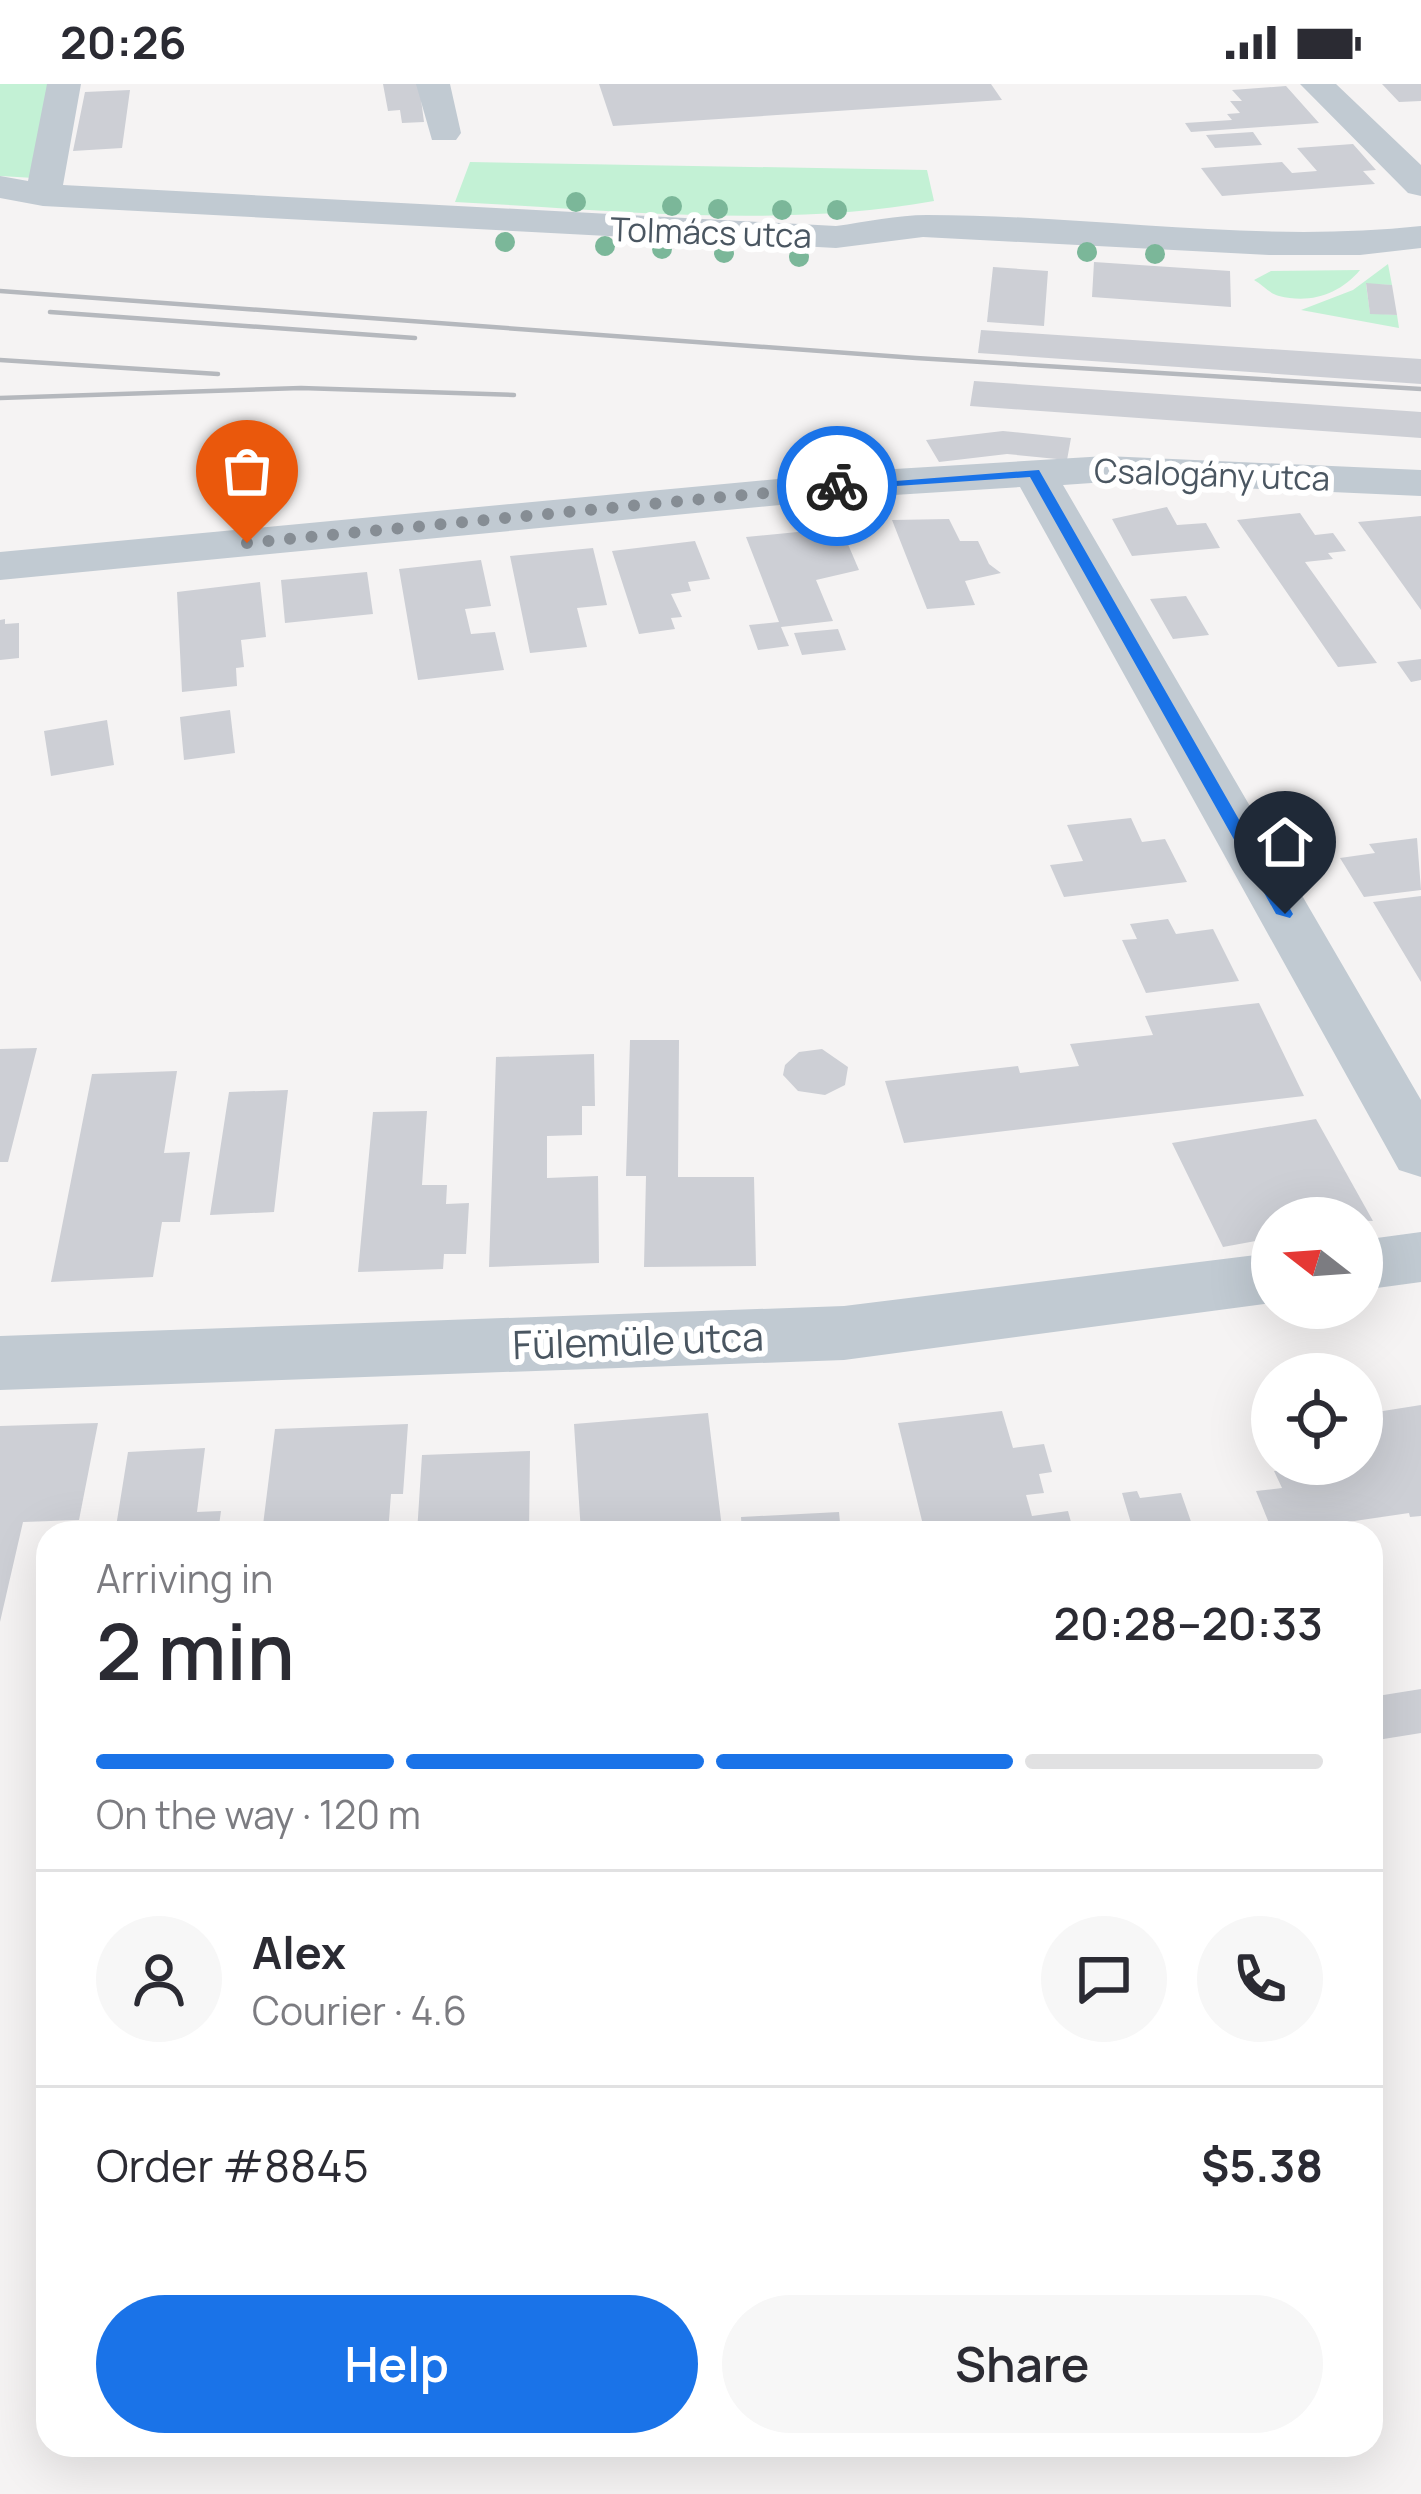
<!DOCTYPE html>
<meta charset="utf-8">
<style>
:root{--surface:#fff;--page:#f7f7f7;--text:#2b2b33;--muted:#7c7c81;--line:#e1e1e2;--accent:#1a73e8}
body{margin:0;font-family:Manrope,sans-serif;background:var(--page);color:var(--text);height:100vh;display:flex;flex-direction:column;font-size:45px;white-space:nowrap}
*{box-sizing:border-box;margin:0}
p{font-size:39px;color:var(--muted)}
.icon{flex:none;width:66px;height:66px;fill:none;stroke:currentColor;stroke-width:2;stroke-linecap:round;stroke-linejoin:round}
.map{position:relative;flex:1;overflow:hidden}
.details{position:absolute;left:36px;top:1437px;width:1347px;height:936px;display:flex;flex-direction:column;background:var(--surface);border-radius:36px;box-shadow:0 12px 48px #0002}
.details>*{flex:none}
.needle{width:78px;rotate:287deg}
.fabs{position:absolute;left:1251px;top:1113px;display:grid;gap:24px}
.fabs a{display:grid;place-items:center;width:132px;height:132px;border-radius:50%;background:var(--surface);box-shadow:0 12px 48px #0002;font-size:60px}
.pin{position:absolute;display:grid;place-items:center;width:102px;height:102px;color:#fff;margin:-123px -51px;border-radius:50% 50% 50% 0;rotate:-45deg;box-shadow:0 0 12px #0007}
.pin .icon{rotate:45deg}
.courier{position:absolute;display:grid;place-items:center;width:120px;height:120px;margin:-60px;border:9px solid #1a73e8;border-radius:50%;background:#fff;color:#222;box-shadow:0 3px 15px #0007}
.summary em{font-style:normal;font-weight:600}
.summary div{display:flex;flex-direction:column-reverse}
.summary{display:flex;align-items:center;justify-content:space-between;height:204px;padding:0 60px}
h1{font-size:78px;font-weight:600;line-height:90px}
.bar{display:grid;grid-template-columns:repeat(4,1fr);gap:18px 12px;align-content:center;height:144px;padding:0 60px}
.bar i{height:15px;border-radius:9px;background:var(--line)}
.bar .current{background:var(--accent)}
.bar p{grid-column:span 4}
.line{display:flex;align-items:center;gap:30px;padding:0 60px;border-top:3px solid var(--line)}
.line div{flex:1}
.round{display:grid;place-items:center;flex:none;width:126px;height:126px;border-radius:63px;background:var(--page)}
.primary-button{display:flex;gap:24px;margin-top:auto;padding:24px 60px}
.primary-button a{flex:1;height:138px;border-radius:72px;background:var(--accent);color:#fff;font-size:48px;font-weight:600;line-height:138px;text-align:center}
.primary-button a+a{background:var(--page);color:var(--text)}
.status{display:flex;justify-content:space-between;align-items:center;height:84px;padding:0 60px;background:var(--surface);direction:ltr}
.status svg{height:33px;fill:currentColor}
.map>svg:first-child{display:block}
.green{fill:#c3f1d5}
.building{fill:#cdcfd5}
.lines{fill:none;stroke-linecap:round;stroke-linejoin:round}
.minor{fill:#c1cad2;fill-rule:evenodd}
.rail{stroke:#b5b8bd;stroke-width:4.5}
.tree{fill:#7bb799}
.route{fill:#1a73e8}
.done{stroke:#868d94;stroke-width:12;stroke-dasharray:0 21.6}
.labels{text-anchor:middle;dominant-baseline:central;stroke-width:12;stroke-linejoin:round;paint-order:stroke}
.far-street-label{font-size:33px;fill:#4a5661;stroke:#fff}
.street-label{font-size:39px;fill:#4a5661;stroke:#fff}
</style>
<div class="status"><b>20:26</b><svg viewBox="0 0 49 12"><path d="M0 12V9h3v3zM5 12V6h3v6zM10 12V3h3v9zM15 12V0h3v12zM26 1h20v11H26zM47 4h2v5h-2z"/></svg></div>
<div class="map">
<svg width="1421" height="2410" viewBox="0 0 1421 2410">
<rect width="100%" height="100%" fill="#f5f3f3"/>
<path class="green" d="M0,0h49l-15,94 -34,-2z
M470,78l457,8 7,31c-157,28 -319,9 -479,1z
M1388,180l4,21 -26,-1 4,29 27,2 2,13 -98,-18 52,-20z
M1360,186c-20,24 -49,34 -81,26 -9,-2 -16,-11 -25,-16l17,-9z"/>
<path class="building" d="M383,0h36l5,38 -22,1 -2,-13 -12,1z
M599,0h392l11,16 -389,26z
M1382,0h39v17l-22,1z
M1286,2l33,37 -128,9 -6,-9 47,-3 -5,-6 13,-1 -10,-12h12l-10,-11z
M130,6l-8,58 -49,3 12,-59z
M1253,48l9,13 -47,3 -9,-13z
M1353,60l23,26 -13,1 12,13 -153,12 -21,-28 81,-6 10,11 25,-2 -20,-23z
M1094,178l136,9 1,36 -139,-10z
M993,183l55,4 -4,55 -57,-4z
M1366,199l26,2 5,30 -27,-1z
M981,246l440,29v25l-443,-31z
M974,297l447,31v26l-451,-32z
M1003,347l68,7 -4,22 -60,-6 -68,8 -13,-22z
M1167,423l10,18 29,-2 14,25 -88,8 -20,-37z
M1300,429l15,22 18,-2 13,18 -18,2 5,6 -28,3 72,101 -39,4 -101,-147z
M1421,432v94l-63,-88z
M949,435l11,22h18l11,23 12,9 -36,8 10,24 -48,4 -35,-89z
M818,446l4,8 22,-3 15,35 -43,10 17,41 -52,6 8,19 -31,4 -9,-25 30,-3 -33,-85z
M695,457l15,38 -22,3 3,9 -20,3 11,23 -11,1 4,11 -36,5 -27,-83z
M593,464l14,57 -30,3 10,39 -57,6 -20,-97z
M481,476l10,46 -26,3 6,25 24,-2 9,38 -86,10 -19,-111z
M367,488l6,42 -88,9 -4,-43z
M260,498l6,55 -25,3 3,27 -8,1 1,18 -55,6 -5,-100z
M1186,512l23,39 -36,4 -23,-40z
M5,535v5l14,-1v35l-19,2v-40z
M838,545l8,21 -44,5 -8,-22z
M1421,575v21l-10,2 -14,-20z
M230,626l5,43 -51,7 -4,-43z
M107,636l7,45 -63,11 -7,-45z
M1131,734l11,24 23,-3 22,43 -123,15 -14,-32 33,-4 -16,-36z
M1417,754l4,52 -57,7 -24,-39 35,-5 -6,-9z
M1421,812v86l-48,-80z
M1168,835l8,15 37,-5 26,52 -93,12 -24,-53 15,-1 -7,-15z
M1259,919l45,93 -400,47 -19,-62 133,-15 2,7 59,-7 -9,-22 83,-9 -8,-19z
M630,956h49l-1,137h76l2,89 -112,1 2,-91h-20z
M37,964l-29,114h-8v-113z
M822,965l26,18 -3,18 -20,10 -27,-4 -15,-16 2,-10 14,-13z
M594,970l1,52h-13v29l-35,1v42l51,-2 1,87 -110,4 7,-210z
M177,987l-13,82 26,-1 -10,70h-18l-9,55 -102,5 41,-208z
M288,1006l-14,122 -64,3 19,-123z
M427,1027l-5,74h25l-1,19 23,-1 -3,51h-22l-1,15 -85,3 15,-160z
M1316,1035l57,102 -101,-3v20l-49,9 -51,-104z
M1421,1321v111l-11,1 -1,-4 -136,20 -17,-42 26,-3 -8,-17 88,-7v-24l12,-2 -10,-24z
M1002,1327l11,37 31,-4 8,28 -13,2 5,19 -18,2 6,21 36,-5 6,22h-93l-2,-11 -55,7 -26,-106z
M708,1329l14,115 -34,5h-107l-7,-109z
M98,1339l-19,97 -56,2 -23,100v-196z
M408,1340l-5,70h-12l-3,39h-126l13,-104z
M205,1364l-8,64 24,-1 -3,22h-103l13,-81z
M530,1367l-1,82h-112l5,-78z
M1137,1407l3,7 41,-5 14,40h-61l-12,-40z
M839,1428l2,21h-99l-1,-16z
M1421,1605v44l-50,8v-44z"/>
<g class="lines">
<path class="minor" d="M47,0h34l-18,101 773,41c30,-4 61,-11 91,-11 165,0 329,29 494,11v22l-61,7h-91l-346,-18 -87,11 -793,-42 -43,-8v-22l28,5z
M416,0h34l11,49 -5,7h-24z
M1300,0h36l85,81v31l-13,-3z
M1106,372l315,14v26l-315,-14 -43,3 358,615v77l-22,-7 -379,-683 -158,10 -862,83v-28l862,-81z
M1421,1148v50l-59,8v-50z
M1272,1169v50l-428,57 -844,30v-54l844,-30z"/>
<path class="rail" d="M0,207l916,67 505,31
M50,228l365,26
M0,276l218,14
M0,314l301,-10 213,7"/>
</g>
<g class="tree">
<circle cx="576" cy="118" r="10"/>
<circle cx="672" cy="122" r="10"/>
<circle cx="718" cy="125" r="10"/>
<circle cx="782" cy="126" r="10"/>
<circle cx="837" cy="126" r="10"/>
<circle cx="505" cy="158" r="10"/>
<circle cx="605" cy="162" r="10"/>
<circle cx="662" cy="165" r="10"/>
<circle cx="1087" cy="168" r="10"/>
<circle cx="724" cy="169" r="10"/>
<circle cx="1155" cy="170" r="10"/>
<circle cx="799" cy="173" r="10"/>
</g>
<path class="route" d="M1039,386l254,444 -3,4 -14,-4 -246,-437 -193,13 -6,-4z"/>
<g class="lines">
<path class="done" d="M247,459l590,-57"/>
</g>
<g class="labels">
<g class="far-street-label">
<text transform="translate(711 148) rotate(2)">Tolmács utca</text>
<text transform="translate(1212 390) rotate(2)">Csalogány utca</text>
</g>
<g class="street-label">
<text transform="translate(638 1256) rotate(-2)">Fülemüle utca</text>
</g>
</g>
</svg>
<div class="fabs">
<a><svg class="needle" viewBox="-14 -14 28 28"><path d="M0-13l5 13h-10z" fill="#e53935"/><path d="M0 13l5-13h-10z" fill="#7c7c81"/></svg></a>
<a><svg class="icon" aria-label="locate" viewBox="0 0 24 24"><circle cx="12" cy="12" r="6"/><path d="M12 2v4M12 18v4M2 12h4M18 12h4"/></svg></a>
</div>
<div class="pin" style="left:247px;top:459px;background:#ea580c"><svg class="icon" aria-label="bag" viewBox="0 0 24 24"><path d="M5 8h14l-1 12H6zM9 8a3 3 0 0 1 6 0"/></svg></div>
<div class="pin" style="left:1285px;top:830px;background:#1f2937"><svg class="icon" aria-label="home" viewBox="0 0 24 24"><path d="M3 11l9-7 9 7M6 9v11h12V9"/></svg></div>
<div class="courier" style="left:837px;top:402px"><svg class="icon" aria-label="bike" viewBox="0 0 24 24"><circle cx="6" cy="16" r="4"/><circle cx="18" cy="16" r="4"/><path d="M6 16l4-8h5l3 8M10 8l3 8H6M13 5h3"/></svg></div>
<section class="details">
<div class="summary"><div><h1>2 min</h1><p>Arriving in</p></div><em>20:28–20:33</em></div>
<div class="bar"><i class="current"></i><i class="current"></i><i class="current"></i><i></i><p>On the way · 120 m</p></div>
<div class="line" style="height:216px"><a class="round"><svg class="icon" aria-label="person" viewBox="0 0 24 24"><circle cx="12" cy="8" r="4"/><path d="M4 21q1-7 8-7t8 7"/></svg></a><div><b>Alex</b><p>Courier · 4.6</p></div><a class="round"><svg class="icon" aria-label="chat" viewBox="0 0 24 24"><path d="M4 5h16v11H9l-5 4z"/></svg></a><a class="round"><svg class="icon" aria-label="phone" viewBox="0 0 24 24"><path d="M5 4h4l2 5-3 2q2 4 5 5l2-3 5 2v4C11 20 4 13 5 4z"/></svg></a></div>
<div class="line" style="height:156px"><div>Order #8845</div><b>$5.38</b></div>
<div class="primary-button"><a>Help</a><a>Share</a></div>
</section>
</div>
